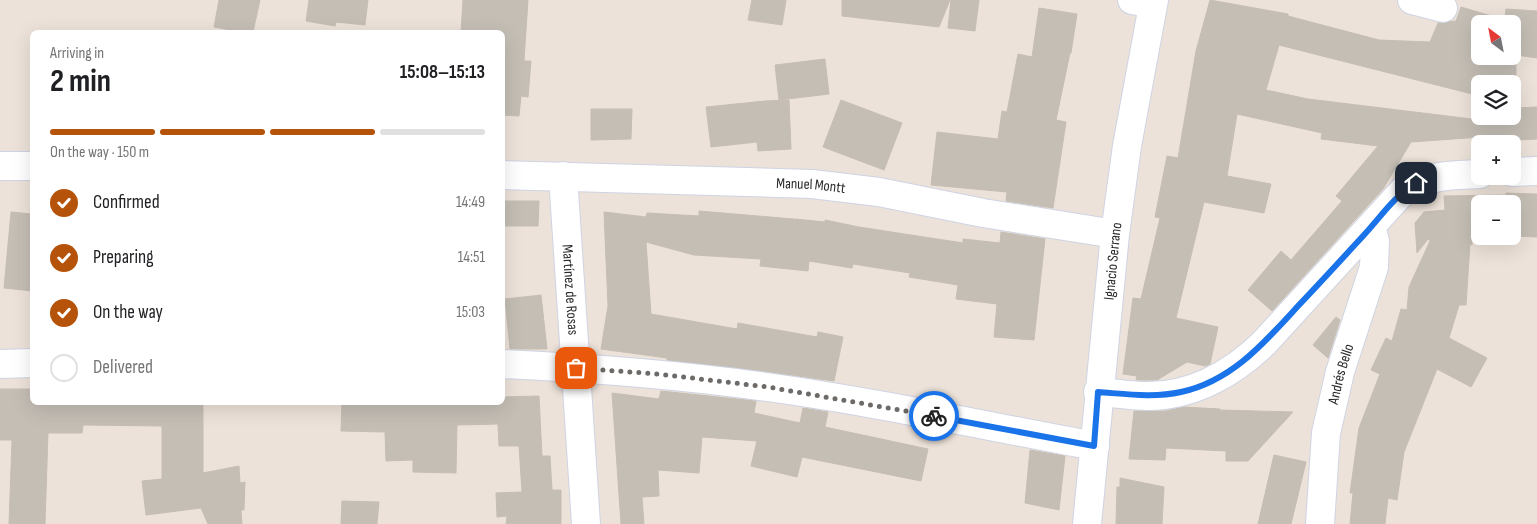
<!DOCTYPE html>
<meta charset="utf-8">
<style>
:root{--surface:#fff;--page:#f6f6f6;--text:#202124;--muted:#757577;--line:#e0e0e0;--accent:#b45309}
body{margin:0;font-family:"Sofia Sans Condensed",sans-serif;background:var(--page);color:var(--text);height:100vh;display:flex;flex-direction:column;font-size:19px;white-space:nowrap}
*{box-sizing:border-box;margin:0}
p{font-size:16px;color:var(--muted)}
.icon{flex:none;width:28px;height:28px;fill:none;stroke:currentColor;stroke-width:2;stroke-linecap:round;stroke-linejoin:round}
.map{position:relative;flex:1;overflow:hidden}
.drawer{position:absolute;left:30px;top:30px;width:475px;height:375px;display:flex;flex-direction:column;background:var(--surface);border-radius:8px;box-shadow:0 5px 20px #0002}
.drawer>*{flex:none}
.needle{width:32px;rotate:328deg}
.fabs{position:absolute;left:1471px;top:15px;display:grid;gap:10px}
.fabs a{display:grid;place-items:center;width:50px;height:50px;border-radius:8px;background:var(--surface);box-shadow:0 5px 20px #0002;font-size:25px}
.pin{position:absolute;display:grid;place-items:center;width:42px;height:42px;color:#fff;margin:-21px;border-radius:10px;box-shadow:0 2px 8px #0006}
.courier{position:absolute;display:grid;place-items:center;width:50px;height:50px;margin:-25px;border:4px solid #1a73e8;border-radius:50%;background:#fff;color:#222;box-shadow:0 1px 6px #0007}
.headline em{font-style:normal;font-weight:700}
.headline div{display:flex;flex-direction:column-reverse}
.headline{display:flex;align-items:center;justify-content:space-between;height:85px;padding:0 20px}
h1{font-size:32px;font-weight:700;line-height:38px}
.bar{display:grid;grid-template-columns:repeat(4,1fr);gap:8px 5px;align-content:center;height:60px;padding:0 20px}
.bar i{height:6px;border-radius:4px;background:var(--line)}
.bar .current{background:var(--accent)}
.bar p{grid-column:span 4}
ol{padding:0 20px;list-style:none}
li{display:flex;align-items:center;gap:15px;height:55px}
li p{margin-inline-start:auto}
li .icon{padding:5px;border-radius:50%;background:var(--accent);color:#fff;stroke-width:4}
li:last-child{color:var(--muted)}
li i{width:28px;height:28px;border:2px solid var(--line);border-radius:50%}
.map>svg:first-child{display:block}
.building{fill:#c4beb5;stroke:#c7beb3;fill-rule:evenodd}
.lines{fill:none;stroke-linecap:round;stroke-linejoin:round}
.street-casing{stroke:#ced4e3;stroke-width:30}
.secondary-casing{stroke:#ced4e3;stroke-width:30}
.street{stroke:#fff;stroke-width:28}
.secondary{stroke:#fff;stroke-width:28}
.done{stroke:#6d6a67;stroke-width:5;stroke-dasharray:0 9}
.route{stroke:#1a73e8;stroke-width:6}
.labels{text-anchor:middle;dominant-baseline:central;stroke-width:4;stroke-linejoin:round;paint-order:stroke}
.street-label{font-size:15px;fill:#292929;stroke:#fff}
</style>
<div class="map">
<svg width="1537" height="524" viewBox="0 0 1537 524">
<rect width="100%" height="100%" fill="#ece2d9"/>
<path class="building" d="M219,0h41l-7,32h-12l-27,-5z
M309,0h59l-3,25 -29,-3 -1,4 -29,-5z
M463,0h65l-4,61h7l-3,36 -7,-1 -2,20 -17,-1v-83h-41z
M752,0h34l-4,25 -34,-5z
M842,0h108l-11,27 -97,-11z
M951,0h28l-4,31 -27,-3z
M1210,0l78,14v2l91,24 51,2 8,-19 18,-2 5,-14 44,13 1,-11 31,2v47l-21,-3v53l21,-1v32l-56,3v-5l-70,5 -28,47 -111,122 -24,-21 33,-39 10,9 51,-59 -6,-5 42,-50 -57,-7 1,-6 -85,-19 -10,62 44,8 -7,29 -60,-11 -28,116 42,9 -8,37 -5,2 -18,-4 -30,18h-21l1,-4 -14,-2 10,-76 8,1 19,-81 -5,-1 12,-61 11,2 18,-107zM1480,24h32v32h-32zM1279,45l201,51v-12h32v32h-32v4l-172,-21 -42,-9z
M1039,8l38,6 -6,39h-1l-14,67 10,2 -13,86 -47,-7 1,-9 -76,-7 6,-53 61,7 4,-28 5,1 11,-58 14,3z
M825,59l4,35 -50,6 -4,-35z
M789,100l2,49 -33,2 -1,-9 -46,5 -5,-40 59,-6z
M841,100l61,23 -18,47 -61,-23z
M591,109h41l-1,30 -40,1z
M1506,193l31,1v43l-25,-1v-32h-32v31l-8,-1v11l-2,-1 -4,61h-7l-10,33 38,20 -16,29 -34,-18 -33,83 -7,48 -9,-2 -3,26h-35l3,-31h-3l9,-65 21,-54 -9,-4 15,-32 6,3 9,-32 6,1 2,-23 21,-46 -2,-2 -11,14 -2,-30 9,-11 21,-2 -1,-14 62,-1z
M502,201h37l-1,25h-36z
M699,211l95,8v2l1,-2 30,3v-2l34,7 104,16v-4l37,4 1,-11 44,7 -11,101 -40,-3 3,-33 -41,-5 2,-14 -49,-8 1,-4 -57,-9 -1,4 -43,-7 -1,10 -48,-5 1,-7 -67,-4 -48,-13 5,72 86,15 1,-6 79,14 1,-5 25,5 -9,44 -65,-9 -102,-12v-2l-66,-9 7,-43 -4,-94 42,5 1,-4 52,3z
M11,212l21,2v77l-28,-3z
M541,295l6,54h-37l-5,-50z
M1336,317l4,3 -12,38 -15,-13z
M0,389h31v11h1v2h171v71l36,-7 1,17 5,-1 -1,28h-3l1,14h-34l-7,-16 -55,7 -4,-34 20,-2v-53l-79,-1 -1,8h-34l-3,91h-36l3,-84h-12z
M661,391l95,10 -2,12 46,10 3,-15 25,4 -3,15 103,22 -7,32 -119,-24 -5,20 -46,-11 6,-25 -55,-4 -3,36 -41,-3 1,26 -17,1 2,27h-23l-9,-131 47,6z
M539,396l3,60h8l2,34h9v34h-55l1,-8 -10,1 -1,-24 26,-1 -3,-46h-20l-1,-22 -41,1 -1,48 -43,-1v-12l-27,1 -1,-29 -44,-1 1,-29h160v-5z
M1184,407l36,2v1l73,2 -45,49h-22v-10l-60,-3 -1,12 -36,-1 5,-48h32z
M1030,450l35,6 -6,54 -34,-7z
M1274,455l32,7 -15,62h-33z
M1120,478l44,9 -2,37h-46l1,-37h3z
M342,501l37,1 -2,22h-36z"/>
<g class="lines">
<defs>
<g id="street">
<path d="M1132,0l21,4"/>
<path d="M1412,0l31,8"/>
<path d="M0,166h32"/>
<path d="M1512,172l25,-1"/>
<path id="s1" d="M502,175l310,9 67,8 104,21 132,21"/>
<path id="s2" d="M563,176l23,348"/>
<path d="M0,364l32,-1"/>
<path d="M502,364c89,4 177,11 265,23 109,15 219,39 328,59"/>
<path d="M1098,392c17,1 34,4 50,4 45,0 85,-23 116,-53l140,-153c24,-15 49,-15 76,-16"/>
<path id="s3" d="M1320,524l6,-91 14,-61 34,-105 1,-26 -4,-14"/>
</g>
<g id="secondary">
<path id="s4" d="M1087,524l28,-290 12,-88 27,-146"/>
</g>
</defs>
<use href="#street" class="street-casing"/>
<use href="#secondary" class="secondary-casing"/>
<use href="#street" class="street"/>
<use href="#secondary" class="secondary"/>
</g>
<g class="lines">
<path class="done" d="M576,368l82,6 110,13 166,29"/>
<path class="route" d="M934,416l160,30 4,-54c28,2 56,6 83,0 51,-11 84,-50 117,-86 22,-23 43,-46 65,-70 17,-18 31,-40 53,-53"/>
</g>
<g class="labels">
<g class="street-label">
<text stroke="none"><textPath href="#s1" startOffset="309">Manuel Montt</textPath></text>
<text stroke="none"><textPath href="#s4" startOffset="264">Ignacio Serrano</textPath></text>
<text stroke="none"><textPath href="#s2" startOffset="114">Martínez de Rosas</textPath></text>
<text stroke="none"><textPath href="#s3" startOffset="152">Andrés Bello</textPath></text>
</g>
</g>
</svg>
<div class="fabs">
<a><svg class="needle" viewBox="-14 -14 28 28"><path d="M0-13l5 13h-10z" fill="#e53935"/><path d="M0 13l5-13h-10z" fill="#757577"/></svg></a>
<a><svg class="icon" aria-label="layers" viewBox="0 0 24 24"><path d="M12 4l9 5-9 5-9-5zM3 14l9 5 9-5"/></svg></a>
<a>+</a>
<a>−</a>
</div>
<div class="pin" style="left:576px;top:368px;background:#ea580c"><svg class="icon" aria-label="bag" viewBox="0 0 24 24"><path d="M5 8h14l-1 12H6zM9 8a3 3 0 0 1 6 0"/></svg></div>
<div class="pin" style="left:1416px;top:183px;background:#1f2937"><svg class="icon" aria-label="home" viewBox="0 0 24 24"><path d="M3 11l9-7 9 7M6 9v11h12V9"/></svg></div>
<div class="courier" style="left:934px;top:416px"><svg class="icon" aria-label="bike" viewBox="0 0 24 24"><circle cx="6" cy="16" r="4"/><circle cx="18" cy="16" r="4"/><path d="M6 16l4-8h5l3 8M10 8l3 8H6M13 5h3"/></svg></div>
<section class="drawer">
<div class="headline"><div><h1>2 min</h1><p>Arriving in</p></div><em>15:08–15:13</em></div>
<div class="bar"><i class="current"></i><i class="current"></i><i class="current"></i><i></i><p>On the way · 150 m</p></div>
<ol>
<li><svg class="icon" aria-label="check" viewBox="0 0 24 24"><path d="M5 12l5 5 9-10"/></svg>Confirmed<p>14:49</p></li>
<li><svg class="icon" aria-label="check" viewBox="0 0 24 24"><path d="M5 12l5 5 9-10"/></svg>Preparing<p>14:51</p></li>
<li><svg class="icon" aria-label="check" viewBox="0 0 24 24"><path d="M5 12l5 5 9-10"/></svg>On the way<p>15:03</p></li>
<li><i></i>Delivered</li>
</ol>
</section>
</div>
